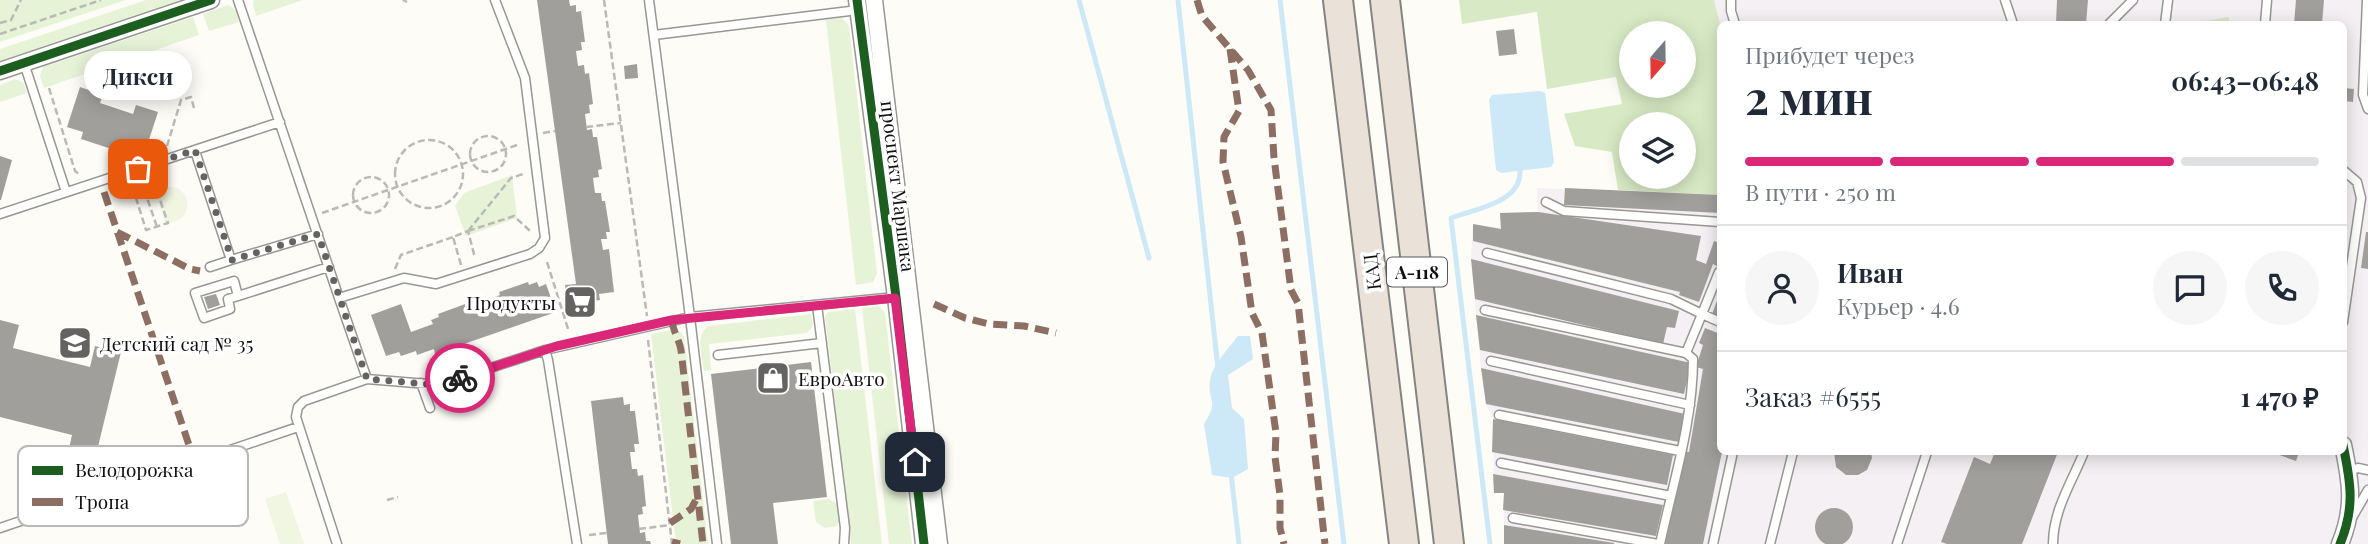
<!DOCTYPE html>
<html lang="ru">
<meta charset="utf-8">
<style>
:root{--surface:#fff;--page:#f6f6f7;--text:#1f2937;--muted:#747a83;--line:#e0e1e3;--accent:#db2777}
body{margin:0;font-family:"Playfair Display",serif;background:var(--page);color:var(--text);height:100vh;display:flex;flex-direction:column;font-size:26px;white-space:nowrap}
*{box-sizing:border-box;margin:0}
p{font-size:23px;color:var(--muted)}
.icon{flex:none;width:38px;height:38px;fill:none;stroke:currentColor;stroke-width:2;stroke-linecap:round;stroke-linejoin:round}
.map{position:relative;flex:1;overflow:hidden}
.panel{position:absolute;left:1717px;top:21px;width:630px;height:434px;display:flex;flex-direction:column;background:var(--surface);border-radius:10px;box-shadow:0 4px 18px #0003}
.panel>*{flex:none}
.needle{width:46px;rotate:200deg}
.controls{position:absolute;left:1619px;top:21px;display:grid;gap:14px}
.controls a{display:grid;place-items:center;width:77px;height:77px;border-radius:50%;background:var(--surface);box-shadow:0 4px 18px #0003;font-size:35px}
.pin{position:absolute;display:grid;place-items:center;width:60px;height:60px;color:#fff;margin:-30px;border-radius:14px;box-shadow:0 4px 10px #0006}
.courier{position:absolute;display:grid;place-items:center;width:70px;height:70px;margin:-35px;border:5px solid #db2777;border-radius:50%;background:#fff;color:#222;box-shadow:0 2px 9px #0007}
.bubble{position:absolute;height:49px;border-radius:24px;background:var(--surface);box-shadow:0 4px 18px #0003;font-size:23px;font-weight:700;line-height:49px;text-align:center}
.summary em{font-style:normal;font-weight:700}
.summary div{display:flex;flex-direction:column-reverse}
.summary{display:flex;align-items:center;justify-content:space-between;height:119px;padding:0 28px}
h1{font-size:46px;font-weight:700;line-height:52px}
.bar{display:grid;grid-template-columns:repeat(4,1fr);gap:10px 7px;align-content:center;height:84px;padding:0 28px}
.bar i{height:9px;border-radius:5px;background:var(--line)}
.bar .active{background:var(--accent)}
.bar p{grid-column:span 4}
.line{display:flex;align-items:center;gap:18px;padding:0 28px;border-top:2px solid var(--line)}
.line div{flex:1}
.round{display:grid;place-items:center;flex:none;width:74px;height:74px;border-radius:37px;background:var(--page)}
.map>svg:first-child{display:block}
.industrial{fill:#f5f0f3}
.green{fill:#e7f3d7}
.forest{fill:#d8eac5;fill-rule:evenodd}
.pitch{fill:#f0f6e1}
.water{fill:#cde8f7}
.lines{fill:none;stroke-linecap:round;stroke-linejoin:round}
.stream{stroke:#cde8f7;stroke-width:5}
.building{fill:#a19f9c}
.lane-casing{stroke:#979795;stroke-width:11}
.street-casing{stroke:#979795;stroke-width:19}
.highway-casing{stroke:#858482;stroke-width:32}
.path{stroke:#b9b9b8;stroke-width:2.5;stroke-dasharray:7 3.5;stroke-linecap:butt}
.lane{stroke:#fffffe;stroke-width:8}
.street{stroke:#fffffe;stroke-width:16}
.highway{stroke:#eae1d8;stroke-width:28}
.quiet{stroke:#8d6e63;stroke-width:7;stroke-dasharray:14 7;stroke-linecap:butt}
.cycleway-casing{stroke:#fff;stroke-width:13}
.cycleway{stroke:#1b5e20;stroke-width:9}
.done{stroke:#646362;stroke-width:7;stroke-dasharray:0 12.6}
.route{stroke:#db2777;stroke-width:9}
.labels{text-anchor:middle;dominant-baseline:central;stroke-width:7;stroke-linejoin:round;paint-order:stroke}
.shield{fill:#fff;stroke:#585858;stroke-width:2}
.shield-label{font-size:18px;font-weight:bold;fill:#111}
.street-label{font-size:19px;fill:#111;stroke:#fff}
.poi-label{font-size:19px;fill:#111;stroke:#fff;text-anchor:start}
.key{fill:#fff;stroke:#b8b8b8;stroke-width:2}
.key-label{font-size:19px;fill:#111}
</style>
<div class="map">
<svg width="2368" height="544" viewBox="0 0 2368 544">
<rect width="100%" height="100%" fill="#fdfcf7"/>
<path class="industrial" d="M1714,0h654v544h-864v-51h-10l-1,-74 -7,-15 -5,-36 -10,-109 2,-35 27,4v-15l38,-1 -1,-24 183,7v257h623v-428h-623z"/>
<path class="green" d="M0,0h126l-126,42z
M146,0h34l-180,61v-12z
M254,0h49l-47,16 -3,-11z
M228,5l8,5 3,12 -30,9 -6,-17z
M193,17l6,18 -155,53 -4,-12 3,-9z
M842,18l7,8 28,248 -4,8 -17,3 -30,-265z
M15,79l8,3 4,11 -27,9v-17z
M512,175l5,43 -51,18 -11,-30 9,-13z
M879,306l6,7 27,231h-23l-27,-236z
M855,309l27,235h-31l-26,-228 3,-4z
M811,314l2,12 -6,7 -98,11 2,26 -7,1c-2,-15 -9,-34 4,-45z
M672,330l9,2 3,5 24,207h-32l-25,-210z
M829,499l8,5 2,17 -2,5 -12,2 -9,-6 -3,-21z"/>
<path class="forest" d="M1459,0h255l6,24v171l-102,-5 -6,-38 -37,-6 -11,-32 58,-10 -6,-27 -69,12 -10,-77 -75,12zM1631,33h53v53h-53zM1631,124h53v53h-53z
M2229,17v7h-42z"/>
<path class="pitch" d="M164,186l14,2c11,9 13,19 4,30l-16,7 -12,-35z
M286,492l18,52h-24l-15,-45z"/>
<path class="water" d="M1540,91l5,2 9,69 -3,5 -50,6 -5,-3 -7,-70 3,-5z
M1238,336h12l3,23 -25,16 4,33 12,11 4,50 -16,9 -20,-3 -8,-51c16,-25 3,-21 6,-44 3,-16 19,-32 28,-44z"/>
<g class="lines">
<path class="stream" d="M1079,0l70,258
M1178,0l40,369
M1280,0l64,544
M1231,473l8,71
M1490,544l-39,-326c24,-9 70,-15 69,-47"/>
</g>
<path class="building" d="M537,0h32l1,6 6,-1v7l5,-1 4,31h-4l1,8 -6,1 2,15 6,-1 1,9 4,-1 4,31 -4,1 1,8 -5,1 2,16 5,-1 1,8h4l5,32 -4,1 1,7 -6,1 2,15h6l1,8h3l5,31h-4l1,7h-6l2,11 6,-1 5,43 -15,2 1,6 -16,2 1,3 -17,2 -3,-22 11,-1z
M2057,0h31l-2,24h-30z
M2296,0h28l-2,24h-28z
M1514,29l3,25 -18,2 -3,-25z
M637,64l1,14 -13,1 -1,-13z
M80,87l23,8 -3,8 33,11 3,-9 22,7 -12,37 -13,-4 -3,10 -49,-16 2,-7 -16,-5z
M2343,88l11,1 -1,13 -10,-1z
M0,156l12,4 -11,40h-1z
M1565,188l155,7v18l-156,-8z
M1538,212l163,24 -5,24 10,4 8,-23 6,2v25l-7,-4 -14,38 -20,-7 1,-3 -207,-51v-17l28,5 -1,-16z
M2366,232h2v37l-7,-1z
M1471,259l208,52 -4,17 -8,-1 -4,17 -188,-45z
M528,282l1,3 8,-3 2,5 7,-3 10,28 -121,42 -1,-5 -17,6 -1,-4 -15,5 -2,-4 -13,4 -15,-41 30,-11 10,28 22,-8 -2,-4 8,-3 -1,-3 30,-11 2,3 6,-2 2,4 15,-5 -1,-5 8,-3 -1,-3z
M1720,293v23l-8,-2z
M216,294l4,11 -12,4 -4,-12z
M1476,315l215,48 -7,31 -204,-44z
M0,320l19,5 -6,23 77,19 5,-21 26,6 -26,107 -27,-6 4,-18 -72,-18z
M1705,328l15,6v118h2l-19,92h-38l19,-93 5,1 14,-83 -7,-2 7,-22 -4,-2z
M811,362l16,135 -54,6 5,41h-47l-20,-170z
M1481,368l204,46 -6,28 -193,-38z
M469,393l4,13 -15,4 -3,-12z
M623,397l1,8 6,-1v7h5l4,33h-5l1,8h-5l2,17h5l1,7 5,-1 3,31 -4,1 1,7 -5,1 2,18 5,-1 1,9h4l1,3h-43l-17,-143z
M1493,419l180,36 -6,30 -175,-33z
M1834,452h37l1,6 -5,12 -9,5h-12l-10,-8z
M1995,452h63l-36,92h-75l-6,-2 33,-85 16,7z
M2271,452h28l-3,9z
M1493,474l170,31 -7,31 -153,-26 1,-17h-10z
M1815 527a19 19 0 1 1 38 0a19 19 0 1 1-38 0Z
M1504,525l110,18v1h-110z"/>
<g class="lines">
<defs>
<path id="lane" d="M238,0l101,298
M495,0l30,78 20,160 -6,10 -9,6 -94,30 -32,-6 -65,20 28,81 72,6 106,-35
M649,0l41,317 27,227
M1731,0v11l4,13
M2005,0l8,24
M2367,0l-4,95 5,14
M2109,24l24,-24
M2165,24l3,-24
M2265,24l2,-24
M654,35l204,-25
M24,63l42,129
M195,151l36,109 87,-26
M2343,170l14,12 4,16 -18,124
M1546,202l18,9 156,11
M0,214l280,-92
M1487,253l184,46 31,15 -16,39 7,6c0,62 -20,125 -33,185
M210,267l21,-7
M1720,272h-1l-17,42 18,8
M238,296l-4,-15 -39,12 9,25 26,-9 -2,-10 10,-3 81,-26 10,-3
M817,305l28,223 -1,16
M1485,310l201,43
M718,355l104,-12
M1491,361l199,44
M421,383l9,25
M1499,415l181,36
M1501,463l170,33
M2349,471l9,-3 10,2
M2353,516l15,-26
M1513,518l145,26
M0,528l298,-101
M337,544l-41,-127 2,-10 6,-6 63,-22
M577,544l-29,-184 -3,-10 145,-33 206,-20
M1713,544l20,-92
M1770,544l23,-92
M1897,544l30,-92
M2053,544c0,-34 19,-62 31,-92"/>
<path id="street" d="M857,0l39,297 28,247
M874,0l65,544
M0,71l211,-71
M2340,544c15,-36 11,-61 3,-99"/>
<path id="highway" d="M1338,0l66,544
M1385,0l64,544"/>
</defs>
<use href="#lane" class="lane-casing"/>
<use href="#street" class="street-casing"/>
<use href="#highway" class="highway-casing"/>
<path class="path" d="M403,0l4,2
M604,0l43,316
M0,23l11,-3 10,-20
M0,34l101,-34
M49,88l26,83 5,4
M126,95l8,-35
M586,127l35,-4
M543,133l12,-2
M470 154a18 18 0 1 1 36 0a18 18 0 1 1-36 0Z
M395 174a34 34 0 1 1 68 0a34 34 0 1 1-68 0Z
M167,146l14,-46 10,-3 3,11
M353 195a18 18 0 1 1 36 0a18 18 0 1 1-36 0Z
M141,180l16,47
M157,191l11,32 -22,7 -10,-32z
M322,213l198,-69
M468,231l43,-53 15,-5
M468,231l46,-15 16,15
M547,262l22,70
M461,265l-8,-28 15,-6 7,27
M395,269l6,-14 52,-18
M648,340l24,204
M387,500l11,-3
M639,529l31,-4
M589,535l18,-2"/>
<use href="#lane" class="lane"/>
<use href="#street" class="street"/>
<use href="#highway" class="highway"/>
<path class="quiet" d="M1197,0l5,16 46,54 23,40 3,48 17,132 7,13 27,241
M1230,49l9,62 -15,26 -1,25 18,75 11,76 10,20 14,100 -1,24 5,38v33l4,16
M104,192l88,262
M117,232l73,37 10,2
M934,304l31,14 24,6 35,2 32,7
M672,320c1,12 7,19 9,30l22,194
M670,523l21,-14 7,-13
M672,542l8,2"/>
<defs>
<path id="cycleway" d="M857,0l39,297 28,247
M0,71l211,-71
M2340,544c15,-36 11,-61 3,-99"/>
</defs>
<use href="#cycleway" class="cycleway-casing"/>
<use href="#cycleway" class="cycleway"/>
</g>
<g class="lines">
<path class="done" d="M138,169l57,-19 37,110 86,-26 49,145 72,6 21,-7"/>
<path class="route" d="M460,378l97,-32 115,-26 223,-22 20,164"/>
</g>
<defs>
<symbol id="supermarket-square" viewBox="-11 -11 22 22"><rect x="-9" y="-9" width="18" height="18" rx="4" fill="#646362" stroke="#fff"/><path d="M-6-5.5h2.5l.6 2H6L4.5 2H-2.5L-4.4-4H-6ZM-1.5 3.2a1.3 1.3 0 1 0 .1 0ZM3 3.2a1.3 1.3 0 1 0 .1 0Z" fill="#fff"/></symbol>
<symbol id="school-square" viewBox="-11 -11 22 22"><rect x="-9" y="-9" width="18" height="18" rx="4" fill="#646362" stroke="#fff"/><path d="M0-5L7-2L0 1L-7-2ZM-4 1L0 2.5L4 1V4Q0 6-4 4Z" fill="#fff"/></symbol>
<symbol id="shop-square" viewBox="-11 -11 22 22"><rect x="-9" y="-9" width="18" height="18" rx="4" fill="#646362" stroke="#fff"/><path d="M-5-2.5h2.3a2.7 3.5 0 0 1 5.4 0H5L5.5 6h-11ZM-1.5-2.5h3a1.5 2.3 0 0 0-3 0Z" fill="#fff"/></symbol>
</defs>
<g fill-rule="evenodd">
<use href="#supermarket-square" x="561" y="283" width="38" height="38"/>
<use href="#school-square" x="56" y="324" width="38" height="38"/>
<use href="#shop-square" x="754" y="359" width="38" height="38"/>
</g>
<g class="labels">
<rect class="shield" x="1387" y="257.5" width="60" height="29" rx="5"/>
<g class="shield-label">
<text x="1417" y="272">А-118</text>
</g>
<g class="street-label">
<text transform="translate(899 186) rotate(83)">проспект Маршака</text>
<text transform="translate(1371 272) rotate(-97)">КАД</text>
</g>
<g class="poi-label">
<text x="556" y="302" text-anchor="end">Продукты</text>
<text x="100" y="343">Детский сад № 35</text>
<text x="798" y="378">ЕвроАвто</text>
</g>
</g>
<rect x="18" y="446" width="230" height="80" rx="10" class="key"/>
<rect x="32" y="466" width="31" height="9" fill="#1b5e20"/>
<rect x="32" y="498" width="31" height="8" fill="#8d6e63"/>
<g class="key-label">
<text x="75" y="477">Велодорожка</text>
<text x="75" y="509">Тропа</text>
</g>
</svg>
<div class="controls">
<a><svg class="needle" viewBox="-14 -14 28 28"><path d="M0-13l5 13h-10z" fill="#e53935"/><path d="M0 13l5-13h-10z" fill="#747a83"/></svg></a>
<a><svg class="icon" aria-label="layers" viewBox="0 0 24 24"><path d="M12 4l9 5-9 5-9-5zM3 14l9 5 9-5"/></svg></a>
</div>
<div class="pin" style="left:138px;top:169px;background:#ea580c"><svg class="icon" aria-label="bag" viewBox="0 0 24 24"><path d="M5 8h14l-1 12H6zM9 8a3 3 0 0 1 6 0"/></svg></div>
<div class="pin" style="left:915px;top:462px;background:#1f2937"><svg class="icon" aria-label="home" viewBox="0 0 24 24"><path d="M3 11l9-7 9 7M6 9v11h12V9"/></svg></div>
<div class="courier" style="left:460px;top:378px"><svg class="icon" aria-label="bike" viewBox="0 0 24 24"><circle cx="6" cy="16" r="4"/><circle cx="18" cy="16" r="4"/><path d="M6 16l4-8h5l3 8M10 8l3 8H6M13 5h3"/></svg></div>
<div class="bubble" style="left:84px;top:51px;width:108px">Дикси</div>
<section class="panel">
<div class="summary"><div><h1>2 мин</h1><p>Прибудет через</p></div><em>06:43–06:48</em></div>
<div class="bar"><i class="active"></i><i class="active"></i><i class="active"></i><i></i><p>В пути · 250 m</p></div>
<div class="line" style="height:126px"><a class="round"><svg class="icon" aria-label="person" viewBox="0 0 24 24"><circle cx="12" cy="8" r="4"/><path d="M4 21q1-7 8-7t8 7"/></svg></a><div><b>Иван</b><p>Курьер · 4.6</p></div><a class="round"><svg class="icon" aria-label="chat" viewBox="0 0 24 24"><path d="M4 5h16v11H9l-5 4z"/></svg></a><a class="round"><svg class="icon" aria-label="phone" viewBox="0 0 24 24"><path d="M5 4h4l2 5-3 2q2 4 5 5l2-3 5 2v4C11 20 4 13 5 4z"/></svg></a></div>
<div class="line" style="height:91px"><div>Заказ #6555</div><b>1 470 ₽</b></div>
</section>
</div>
